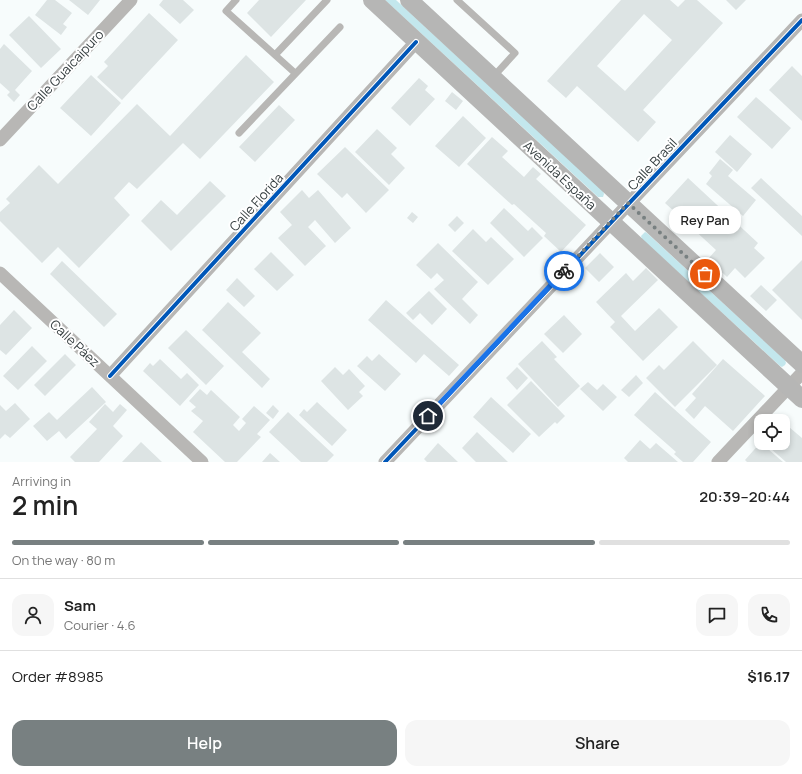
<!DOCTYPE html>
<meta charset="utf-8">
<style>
:root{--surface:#fff;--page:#f6f6f6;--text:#222;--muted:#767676;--line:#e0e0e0;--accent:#788081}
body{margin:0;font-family:Manrope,sans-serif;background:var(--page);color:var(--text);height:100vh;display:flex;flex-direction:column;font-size:15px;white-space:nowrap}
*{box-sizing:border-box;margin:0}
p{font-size:13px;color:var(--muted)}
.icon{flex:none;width:22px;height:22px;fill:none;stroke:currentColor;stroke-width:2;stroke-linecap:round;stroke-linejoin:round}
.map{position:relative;height:462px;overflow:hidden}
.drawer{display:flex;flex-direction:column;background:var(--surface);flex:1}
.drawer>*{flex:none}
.tools{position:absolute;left:754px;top:414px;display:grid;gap:8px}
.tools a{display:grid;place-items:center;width:36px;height:36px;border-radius:8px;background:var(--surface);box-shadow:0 2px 6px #0003;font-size:20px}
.pin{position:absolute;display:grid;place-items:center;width:34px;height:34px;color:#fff;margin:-17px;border:2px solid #fff;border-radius:50%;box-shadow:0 1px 4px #0007}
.courier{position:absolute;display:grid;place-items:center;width:40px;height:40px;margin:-20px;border:3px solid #1a73e8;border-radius:50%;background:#fff;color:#222;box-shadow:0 1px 5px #0007}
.bubble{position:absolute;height:28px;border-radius:12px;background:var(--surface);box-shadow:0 2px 6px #0003;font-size:13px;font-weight:600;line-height:28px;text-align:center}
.overview em{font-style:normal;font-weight:600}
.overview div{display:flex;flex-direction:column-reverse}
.overview{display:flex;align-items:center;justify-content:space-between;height:68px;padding:0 12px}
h1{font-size:26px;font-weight:600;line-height:30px}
.bar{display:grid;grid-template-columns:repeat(4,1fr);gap:6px 4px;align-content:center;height:48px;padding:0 12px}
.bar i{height:5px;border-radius:3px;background:var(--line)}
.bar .current{background:var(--accent)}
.bar p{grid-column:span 4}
.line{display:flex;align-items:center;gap:10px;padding:0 12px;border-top:1px solid var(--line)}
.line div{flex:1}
.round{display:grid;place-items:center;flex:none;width:42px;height:42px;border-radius:12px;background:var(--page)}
.button{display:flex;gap:8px;margin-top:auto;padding:8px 12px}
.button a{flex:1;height:46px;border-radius:12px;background:var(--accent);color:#fff;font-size:16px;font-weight:600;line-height:46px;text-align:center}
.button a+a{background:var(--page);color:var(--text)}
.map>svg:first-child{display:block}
.green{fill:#c3e7ed}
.building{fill:#dde4e4;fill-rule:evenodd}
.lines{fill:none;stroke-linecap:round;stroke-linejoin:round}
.service{stroke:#b8b7b5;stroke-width:7}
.minor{stroke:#b8b7b5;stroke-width:13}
.secondary{stroke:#b6b6b5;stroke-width:18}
.cycleway-casing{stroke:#fff;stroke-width:6}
.cycleway{stroke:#0057b8;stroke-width:4}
.done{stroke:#788081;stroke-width:4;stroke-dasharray:0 7.2}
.route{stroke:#1a73e8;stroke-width:5}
.labels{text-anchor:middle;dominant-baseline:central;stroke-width:4;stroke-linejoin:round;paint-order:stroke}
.street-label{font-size:13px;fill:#343d3f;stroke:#fff}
</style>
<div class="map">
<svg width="802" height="462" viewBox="0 0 802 462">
<rect width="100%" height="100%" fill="#f7fcfc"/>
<path class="green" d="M385,0h11l207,191 1,3 -1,3h-5z
M645,232l2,1 138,127 1,3 -1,2 -3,2 -2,-1 -138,-127 -1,-3z"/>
<path class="building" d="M47,0h8l17,13 -9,11 4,3 -6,8 -26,-20z
M69,0h31l-12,15z
M163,0h20l11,10 -14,14 -21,-19z
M259,0h47l-35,37 -24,-24z
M621,0h49l8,7 7,-7h12l26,23 -80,87 13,12 -18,20 -61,-56 -11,12 -19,-17zM644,14l28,26 -47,51 -28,-25z
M726,0h20l-10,10z
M149,13l29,27 -56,60 -25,-23 11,-11 -4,-4z
M29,16l32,33 -20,19 -32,-33z
M4,44l28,27 -17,19 5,5 -6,7 -7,-7 3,-3 -10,-9v-34z
M246,55l28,27 -74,77 -17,-16 -46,46 -8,-7 -15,16 16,17 -51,53 -21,-21 -16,16 -42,-42v-9l10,-9 -4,-4 33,-34 19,19 79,-80 33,32z
M792,66l10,10v45l-33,-31z
M91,75l30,28 -30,33 -31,-28z
M419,78l9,8 -3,4 10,9 -25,27 -19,-18z
M452,92l11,9 -7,9 -11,-9z
M756,97l35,31 -19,21 -35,-32z
M279,105l16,15 -40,42 -16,-15z
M463,116l23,22 -27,29 -24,-21z
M377,129l20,19 -6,6 14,14 -16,17 -34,-33z
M730,135l22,19 -15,18 -22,-20z
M492,137l16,14 -6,6 22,20 9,-10 8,7 -5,5 50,46 -25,27 -17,-16 2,-3 -32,-29 -2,1 -45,-41z
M345,147l44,43 -23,23 -19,-20 -5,5 -25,-24z
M720,159l13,11 -5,6 28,24 -13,16 -37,-32 6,-8 -3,-3z
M688,178l70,65 -4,5 11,10 -20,20 -10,-10 -8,9 -19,-18 8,-9 -51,-47z
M761,178l41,38v20l-51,-48z
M210,181l16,15 -55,55 -30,-30 20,-21 16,15z
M302,190l7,8 9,-8 33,38 -16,15 -20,-23 -7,7 18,19 -21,20 -27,-28 14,-13 -12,-13z
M504,208l24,23 4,-4 11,11 -19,19 -34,-34z
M412,212l6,5 -5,6 -6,-5z
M457,216l7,7 -9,9 -7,-7z
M473,229l13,13 5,-5 23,22 -26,26 -36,-34z
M438,243l40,39 -16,17 16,16 -8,9 -36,-35 10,-9 -7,-7 -6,6 -15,-14z
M271,252l23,23 -17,16 -23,-22z
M600,253l14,14 -15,15 -14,-14z
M802,260v60l-30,-30z
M62,261l55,53 -13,13 -54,-53z
M646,268l12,12 -37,36 14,15 24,-23 19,19 -35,34 -33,-34 5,-5 -19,-20 30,-29 7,8z
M237,278l18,18 -11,11 -18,-17z
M761,285l16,15 -11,11 -16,-15z
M429,291l18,18 -15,16 -12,-12 -7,7 -7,-7z
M386,300l73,65 -10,11 -25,-22 -8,9 -48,-43z
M228,302l33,31 -19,19 28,27 -8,9 -60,-58z
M14,310l18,18 -26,27 -6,-5v-25z
M564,315l18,19 -19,19 -19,-19z
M186,330l38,36 -18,19 -38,-37z
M542,341l15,16 -3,2 26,27 -22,21 -40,-43z
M693,341l24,24 -42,42 -29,-29 13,-13 5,5z
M32,346l15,15 -29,29 -15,-14z
M65,354l11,11 -31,31 -11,-11z
M379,354l22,20 -16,17 -28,-25 10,-10 5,5z
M160,359l21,20 6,-6 12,12 -19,21 -37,-35 7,-8 3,3z
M723,359l42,37 -32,35 -28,-25 -11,13 -9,-9 11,-12 -4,-4z
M335,367l8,8 6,-6 16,17 -6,6 4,4 -15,14 -27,-29z
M517,367l11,11 -11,12 -11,-12z
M636,375l7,8 -14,14 -8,-7z
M531,381l34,35 -8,8 -2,-2 -16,15 -32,-32z
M588,382l9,8 6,-6 14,13 -14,14 -23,-22z
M92,387l14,15 -40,37 -7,-8 -12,10 -14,-15 16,-14 8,8z
M200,389l7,6 4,-5 29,27 -7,8 6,6 7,-8 -4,-4 12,-13 16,14 -13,14 4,3 -24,25h-12l-32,-30 10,-11 -12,-10 5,-4 -7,-6z
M655,392l56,50 -18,20h-10l-9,-8 2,-2 -42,-37z
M491,397l40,37 -18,19 -40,-36z
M317,402l30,28 -15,16 -33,-31 5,-6 3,3z
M15,403l15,16 -20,19 -5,-4 -5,5v-34l6,6z
M105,404l8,8 7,-8 7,6 -14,16 10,10 -24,26h-24l-5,-5 27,-28 -8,-7z
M273,405l6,6 -6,8 -7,-6z
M288,412l46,43 -7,7h-26l-32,-30z
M789,427l13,11v24h-16l-16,-14 5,-5h8v-9z
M477,432l31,30h-32l-14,-14z
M640,440l10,9 6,-6 22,19h-50l-4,-4z
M141,442l21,20h-40z
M761,442v1l22,19h-36l-2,-2z
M438,443l20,19h-31l-3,-3z
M270,453l10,9h-18z"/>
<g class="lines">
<path class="service" d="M236,0l-10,11 69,62
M457,0l58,53 -22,24
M275,55l52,-55
M239,133l101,-106"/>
<path class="minor" d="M0,140l131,-140
M0,273l202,189
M110,376l306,-334
M385,462l417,-442
M718,462l84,-89"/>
<path class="secondary" d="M372,0l430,399
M409,0l393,364"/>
<defs>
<path id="cycleway" d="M110,376l306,-334
M385,462l417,-442"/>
</defs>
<use href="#cycleway" class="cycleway-casing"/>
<use href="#cycleway" class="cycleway"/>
</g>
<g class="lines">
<path class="done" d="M564,271l64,-68 77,71"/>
<path class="route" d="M428,416l136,-145"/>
</g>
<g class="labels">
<g class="street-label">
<text transform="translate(65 70) rotate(-47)">Calle Guaicaipuro</text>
<text transform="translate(652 164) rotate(-47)">Calle Brasil</text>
<text transform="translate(560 175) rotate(43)">Avenida España</text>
<text transform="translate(256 202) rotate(-48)">Calle Florida</text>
<text transform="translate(75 343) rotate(43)">Calle Páez</text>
</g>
</g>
</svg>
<div class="tools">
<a><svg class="icon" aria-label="locate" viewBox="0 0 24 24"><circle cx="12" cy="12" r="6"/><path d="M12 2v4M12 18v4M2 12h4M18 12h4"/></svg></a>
</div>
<div class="pin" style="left:705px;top:274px;background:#ea580c"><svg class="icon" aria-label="bag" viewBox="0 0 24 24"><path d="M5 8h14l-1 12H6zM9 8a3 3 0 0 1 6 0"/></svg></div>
<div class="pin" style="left:428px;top:416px;background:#1f2937"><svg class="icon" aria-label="home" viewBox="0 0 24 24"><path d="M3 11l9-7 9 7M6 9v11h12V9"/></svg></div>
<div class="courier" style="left:564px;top:271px"><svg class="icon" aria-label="bike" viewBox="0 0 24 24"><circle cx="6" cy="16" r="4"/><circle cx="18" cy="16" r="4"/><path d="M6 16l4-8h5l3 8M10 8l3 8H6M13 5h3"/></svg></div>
<div class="bubble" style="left:669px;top:206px;width:72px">Rey Pan</div>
</div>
<section class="drawer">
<div class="overview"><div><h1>2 min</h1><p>Arriving in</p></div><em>20:39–20:44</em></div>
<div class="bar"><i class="current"></i><i class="current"></i><i class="current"></i><i></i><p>On the way · 80 m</p></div>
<div class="line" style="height:72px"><a class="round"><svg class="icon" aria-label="person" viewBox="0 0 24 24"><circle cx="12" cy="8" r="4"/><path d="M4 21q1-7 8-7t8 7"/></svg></a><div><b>Sam</b><p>Courier · 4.6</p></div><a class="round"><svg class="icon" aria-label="chat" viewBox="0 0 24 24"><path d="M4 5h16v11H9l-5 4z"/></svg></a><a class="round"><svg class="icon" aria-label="phone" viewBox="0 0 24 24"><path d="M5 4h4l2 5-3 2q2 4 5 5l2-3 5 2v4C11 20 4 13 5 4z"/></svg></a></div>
<div class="line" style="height:52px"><div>Order #8985</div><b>$16.17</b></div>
<div class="button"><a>Help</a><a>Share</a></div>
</section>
